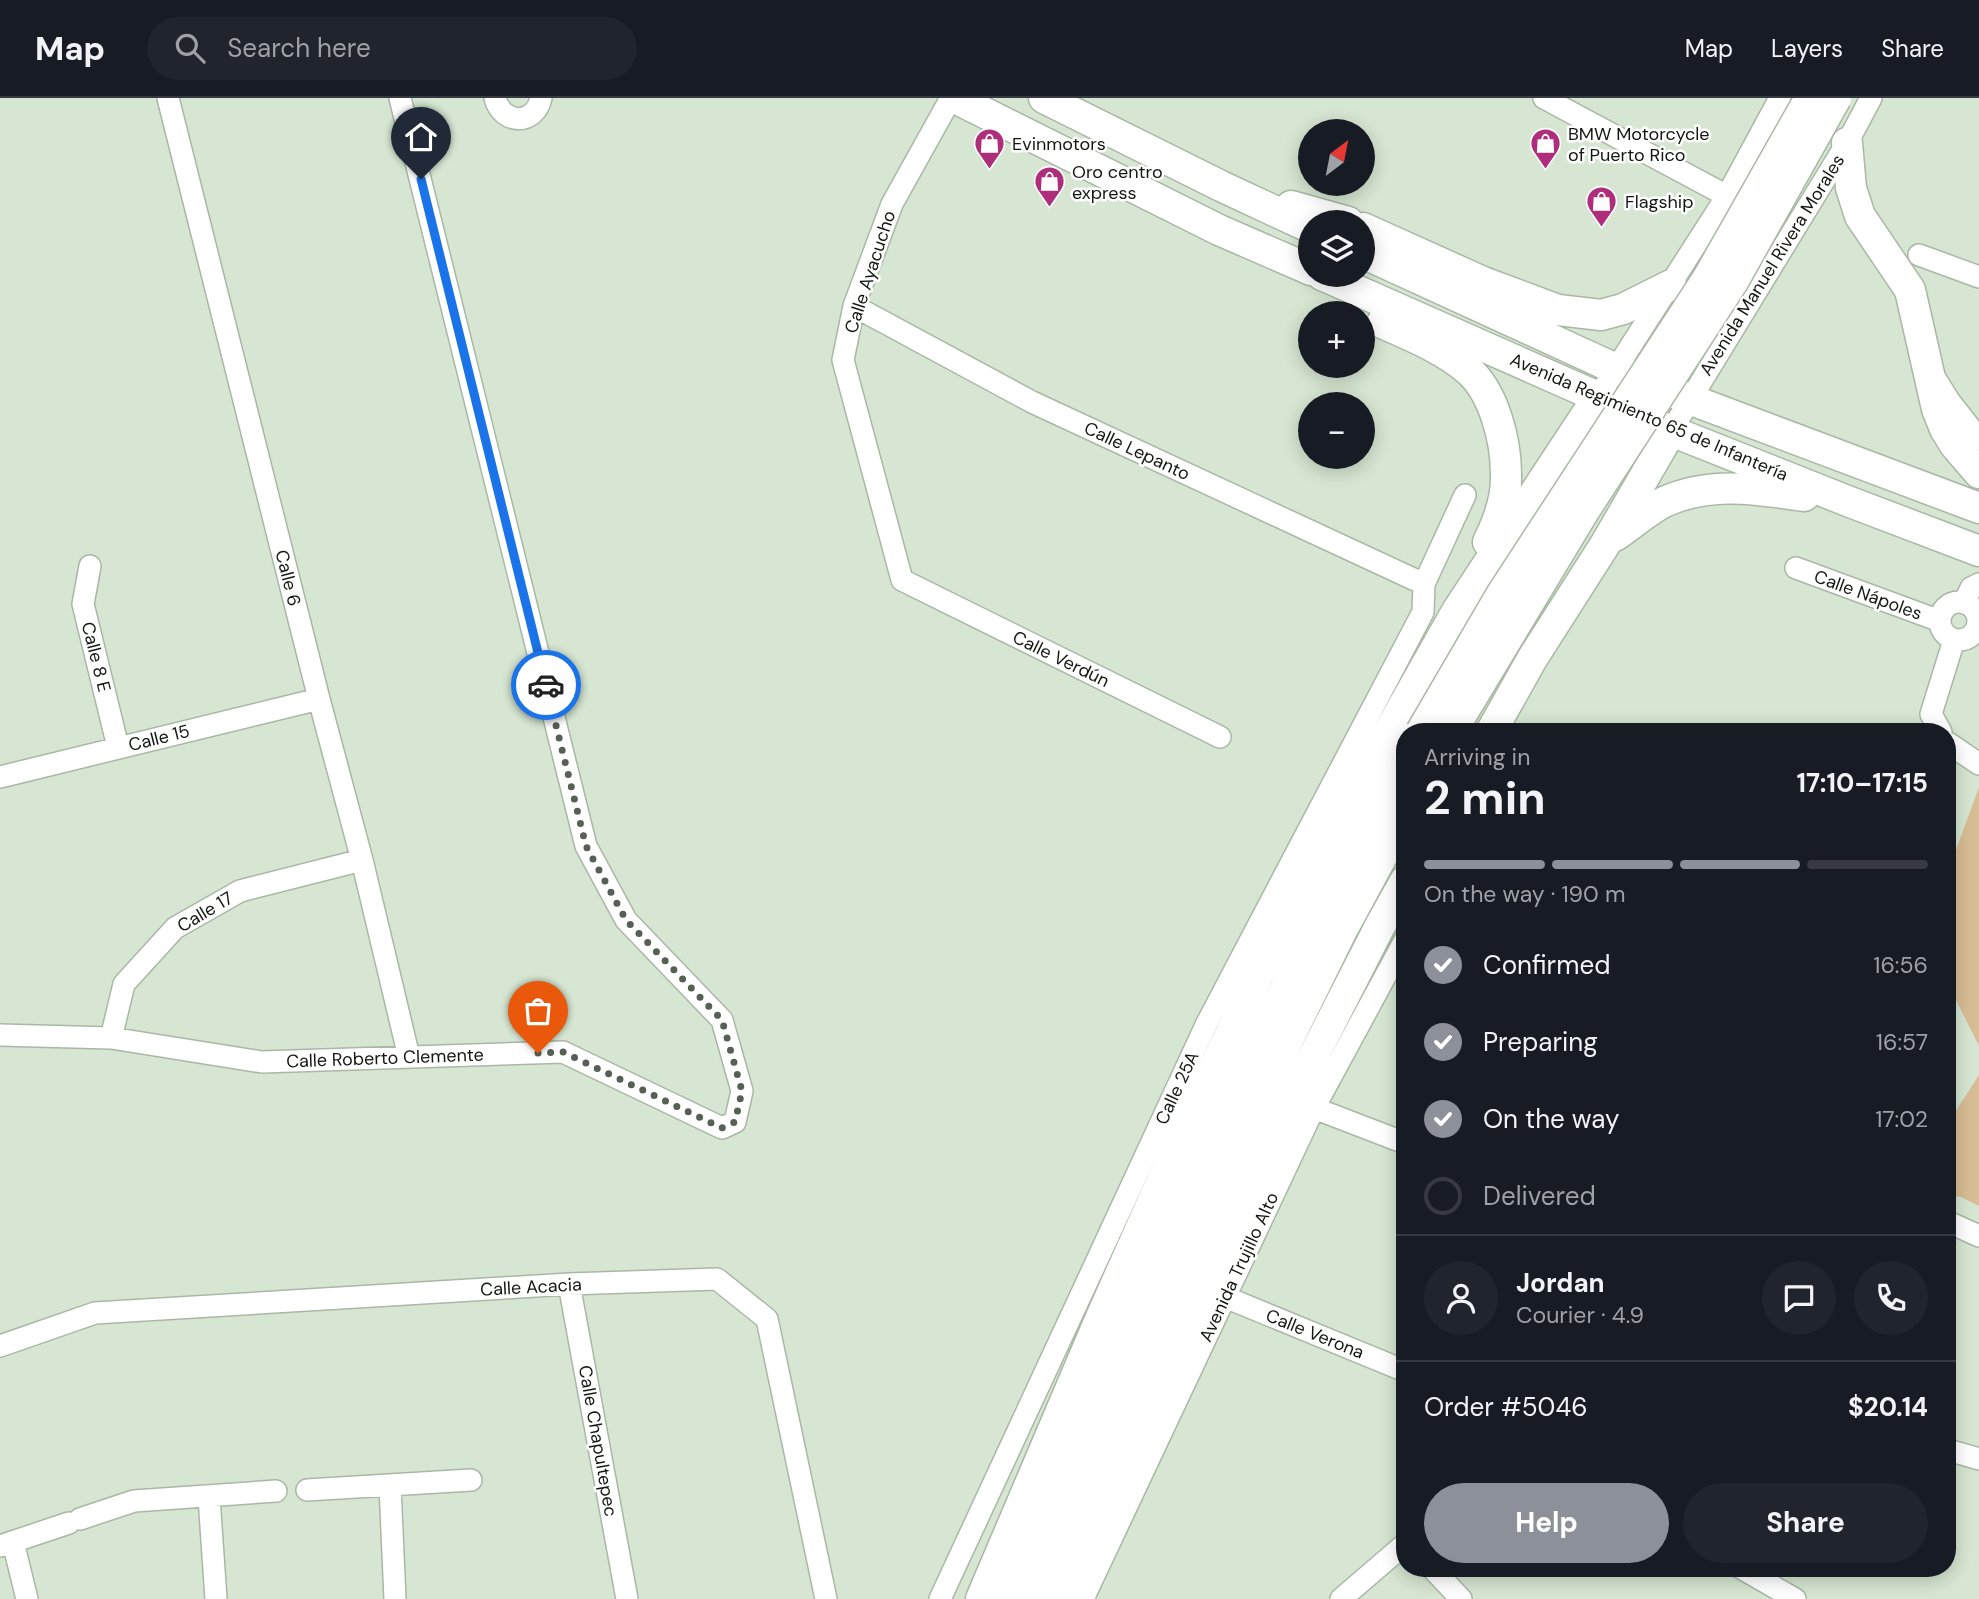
<!DOCTYPE html>
<meta charset="utf-8">
<style>
:root{--surface:#171b24;--page:#20242c;--text:#f1f3f6;--muted:#9ea1a6;--line:#363941;--accent:#8c9099}
body{margin:0;font-family:"DM Sans",sans-serif;background:var(--page);color:var(--text);height:100vh;display:flex;flex-direction:column;font-size:26px;white-space:nowrap}
*{box-sizing:border-box;margin:0}
p{font-size:23px;color:var(--muted)}
.icon{flex:none;width:38px;height:38px;fill:none;stroke:currentColor;stroke-width:2;stroke-linecap:round;stroke-linejoin:round}
.map{position:relative;flex:1;overflow:hidden}
.side{position:absolute;left:1396px;top:625px;width:560px;height:854px;display:flex;flex-direction:column;background:var(--surface);border-radius:28px;box-shadow:0 4px 18px #0003}
.side>*{flex:none}
.needle{width:46px;rotate:32deg}
.controls{position:absolute;left:1298px;top:21px;display:grid;gap:14px}
.controls a{display:grid;place-items:center;width:77px;height:77px;border-radius:50%;background:var(--surface);box-shadow:0 4px 18px #0003;font-size:35px}
.pin{position:absolute;display:grid;place-items:center;width:60px;height:60px;color:#fff;margin:-72px -30px;border-radius:50% 50% 50% 0;rotate:-45deg;box-shadow:0 0 7px #0007}
.pin .icon{rotate:45deg}
.courier{position:absolute;display:grid;place-items:center;width:70px;height:70px;margin:-35px;border:5px solid #1a73e8;border-radius:50%;background:#fff;color:#222;box-shadow:0 2px 9px #0007}
.headline em{font-style:normal;font-weight:700}
.headline div{display:flex;flex-direction:column-reverse}
.headline{display:flex;align-items:center;justify-content:space-between;height:119px;padding:0 28px}
h1{font-size:46px;font-weight:700;line-height:52px}
.bar{display:grid;grid-template-columns:repeat(4,1fr);gap:10px 7px;align-content:center;height:84px;padding:0 28px}
.bar i{height:9px;border-radius:5px;background:var(--line)}
.bar .current{background:var(--accent)}
.bar p{grid-column:span 4}
.line{display:flex;align-items:center;gap:18px;padding:0 28px;border-top:2px solid var(--line)}
.line div{flex:1}
.round{display:grid;place-items:center;flex:none;width:74px;height:74px;border-radius:37px;background:var(--page)}
ol{padding:0 28px;list-style:none}
li{display:flex;align-items:center;gap:21px;height:77px}
li p{margin-inline-start:auto}
li .icon{padding:7px;border-radius:50%;background:var(--accent);color:#fff;stroke-width:4}
li:last-child{color:var(--muted)}
li i{width:38px;height:38px;border:4px solid var(--line);border-radius:50%}
.button{display:flex;gap:14px;margin-top:auto;padding:14px 28px}
.button a{flex:1;height:80px;border-radius:42px;background:var(--accent);color:#fff;font-size:28px;font-weight:700;line-height:80px;text-align:center}
.button a+a{background:var(--page);color:var(--text)}
header{display:flex;align-items:center;gap:42px;box-sizing:border-box;height:98px;padding:0 35px;background:var(--surface);border-bottom:2px solid var(--line)}
header strong{font-size:33px}
nav{display:flex;gap:38px;margin-inline-start:auto;font-size:24px}
.search{width:490px;height:63px;background:var(--page);display:flex;align-items:center;gap:18px;box-sizing:border-box;padding:0 24px;border-radius:38px;color:var(--muted);font-size:26px}
.map>svg:first-child{display:block}
.green{fill:#d8bd94}
.lines{fill:none;stroke-linecap:round;stroke-linejoin:round}
.minor-casing{stroke:#a9b8a5;stroke-width:24}
.highway-casing{stroke:#a9b8a5;stroke-width:33}
.minor{stroke:#fff;stroke-width:21}
.highway{stroke:#fff;stroke-width:30}
.highway-bridge-casing{stroke:#a9b8a5;stroke-width:33;stroke-linecap:butt}
.highway-bridge{stroke:#fff;stroke-width:30}
.done{stroke:#576055;stroke-width:7;stroke-dasharray:0 12.6}
.route{stroke:#1a73e8;stroke-width:9}
.labels{text-anchor:middle;dominant-baseline:central;stroke-width:5;stroke-linejoin:round;paint-order:stroke}
.poi-label{font-size:18px;fill:#121811;stroke:#fff;text-anchor:start}
.street-label{font-size:18px;fill:#121811;stroke:#fff}
</style>
<header>
<strong>Map</strong>
<div class="search"><svg class="icon" aria-label="search" viewBox="0 0 24 24"><circle cx="10" cy="10" r="6"/><path d="M15 15l6 6"/></svg>Search here</div>
<nav><a>Map</a><a>Layers</a><a>Share</a></nav>
</header>
<div class="map">
<svg width="1979" height="1501" viewBox="0 0 1979 1501">
<rect width="100%" height="100%" fill="#d6e6d2"/>
<path class="green" d="M1979,689v259l-31,-62v-112z
M1979,977v131l-18,-9 -13,-2v-72z"/>
<g class="lines">
<defs>
<path id="minor" d="M168,0l151,601 43,161 47,197
M495,0c7,27 40,28 46,0
M951,0l-59,106 -38,102 -11,54 59,220 318,157
M1544,0l183,98
M1919,157l60,22
M854,208l178,96 392,182
M1935,280l15,24 29,37
M1598,299l129,-201 53,-98
M1671,333l176,-288 24,-45
M90,468l-7,38 35,143
M1796,470l144,53
M1940 523a19 19 0 1 1 38 0a19 19 0 1 1-38 0Z
M1964,505l7,-15 8,-4
M1941,634l-10,-18 23,-74
M1948,645l31,21
M0,679l319,-78
M0,937l111,3 151,24 301,-10 159,76 13,-6 7,-31 -20,-71 -96,-100 -40,-74 -186,-748
M111,940l13,-54 51,-56 65,-37 122,-31
M1314,1010l91,35
M1948,1124l31,14
M569,1186l58,315
M1225,1199l180,74
M0,1248l95,-33 474,-29 148,-5 50,40 59,280
M1948,1352l31,9
M390,1388l5,113
M307,1392l164,-10
M209,1399l7,102
M80,1421l54,-18 142,-10
M13,1444l14,57
M0,1448l69,-23
M1432,1470l29,31
M1741,1470l54,31
M940,1501l267,-576 216,-411 1,-28 41,-89
M1083,1501l231,-491 91,-168
M1341,1501l64,-55"/>
<path id="highway" d="M955,0l264,132 92,40
M1044,0l179,89 88,41
M1847,45l4,45 9,28 50,74 27,119 8,20 10,16 24,28
M1291,108l57,16
M1363,130l120,54 75,28 43,5 22,-6 48,-24
M1363,155l253,116 73,30 290,109
M1322,177l276,122 73,34 179,71 129,49
M1382,225c29,13 62,26 86,47 26,22 38,71 38,104 1,23 -8,48 -18,68
M1615,438c16,-11 32,-25 49,-34 46,-21 92,-13 140,-6
M1491,634l41,-73 74,-116 65,-112
M981,1501l117,-275 87,-195 73,-153 104,-197 95,-168 141,-214
M1004,1501c129,-282 250,-568 401,-839
M1033,1501l66,-150 176,-383 67,-136 63,-116
M1057,1501l148,-312 83,-181 92,-180 25,-45"/>
</defs>
<use href="#minor" class="minor-casing"/>
<use href="#highway" class="highway-casing"/>
<use href="#minor" class="minor"/>
<use href="#highway" class="highway"/>
<defs>
<path id="highway-bridge" d="M1421,634l80,-137 207,-317 102,-180
M1451,634l133,-221 150,-231 102,-182"/>
</defs>
<use href="#highway-bridge" class="highway-bridge-casing"/>
<use href="#highway-bridge" class="highway-bridge"/>
</g>
<g class="lines">
<path class="done" d="M538,955l25,-1 159,76 13,-6 7,-31 -20,-71 -96,-100 -40,-74 -40,-161"/>
<path class="route" d="M421,81l125,506"/>
</g>
<defs>
<symbol id="shop-pin" viewBox="-11 -11 22 30"><path d="M0 17L-7.5 6A9.5 9.5 0 1 1 7.5 6Z" fill="#ae2e7b" stroke="#fff"/><path d="M-5-2.5h2.3a2.7 3.5 0 0 1 5.4 0H5L5.5 6h-11ZM-1.5-2.5h3a1.5 2.3 0 0 0-3 0Z" fill="#fff"/></symbol>
</defs>
<g fill-rule="evenodd">
<use href="#shop-pin" x="972" y="28" width="35" height="47"/>
<use href="#shop-pin" x="1528" y="28" width="35" height="47"/>
<use href="#shop-pin" x="1032" y="66" width="35" height="47"/>
<use href="#shop-pin" x="1584" y="86" width="35" height="47"/>
</g>
<g class="labels">
<g class="poi-label">
<text x="1568" y="36">BMW Motorcycle<tspan x="1568" dy="21">of Puerto Rico</tspan></text>
<text x="1012" y="46">Evinmotors</text>
<text x="1072" y="74">Oro centro<tspan x="1072" dy="21">express</tspan></text>
<text x="1625" y="104">Flagship</text>
</g>
<g class="street-label">
<text transform="translate(1772 167) rotate(-58)">Avenida Manuel Rivera Morales</text>
<text transform="translate(870 174) rotate(-72)">Calle Ayacucho</text>
<text transform="translate(1649 319) rotate(23)">Avenida Regimiento 65 de Infantería</text>
<text transform="translate(1137 353) rotate(25)">Calle Lepanto</text>
<text transform="translate(288 480) rotate(76)">Calle 6</text>
<text transform="translate(1868 497) rotate(20)">Calle Nápoles</text>
<text transform="translate(96 559) rotate(76)">Calle 8 E</text>
<text transform="translate(1061 561) rotate(26)">Calle Verdún</text>
<text transform="translate(159 640) rotate(-14)">Calle 15</text>
<text transform="translate(205 814) rotate(-31)">Calle 17</text>
<text transform="translate(385 960) rotate(-2)">Calle Roberto Clemente</text>
<text transform="translate(1177 990) rotate(-65)">Calle 25A</text>
<text transform="translate(1239 1169) rotate(-65)">Avenida Trujillo Alto</text>
<text transform="translate(531 1189) rotate(-3)">Calle Acacia</text>
<text transform="translate(1315 1236) rotate(22)">Calle Verona</text>
<text transform="translate(598 1343) rotate(80)">Calle Chapultepec</text>
</g>
</g>
</svg>
<div class="controls">
<a><svg class="needle" viewBox="-14 -14 28 28"><path d="M0-13l5 13h-10z" fill="#e53935"/><path d="M0 13l5-13h-10z" fill="#9ea1a6"/></svg></a>
<a><svg class="icon" aria-label="layers" viewBox="0 0 24 24"><path d="M12 4l9 5-9 5-9-5zM3 14l9 5 9-5"/></svg></a>
<a>+</a>
<a>−</a>
</div>
<div class="pin" style="left:538px;top:955px;background:#ea580c"><svg class="icon" aria-label="bag" viewBox="0 0 24 24"><path d="M5 8h14l-1 12H6zM9 8a3 3 0 0 1 6 0"/></svg></div>
<div class="pin" style="left:421px;top:81px;background:#1f2937"><svg class="icon" aria-label="home" viewBox="0 0 24 24"><path d="M3 11l9-7 9 7M6 9v11h12V9"/></svg></div>
<div class="courier" style="left:546px;top:587px"><svg class="icon" aria-label="car" viewBox="0 0 24 24"><path d="M5 17H2v-5l4-1 3-4h7l3 4 3 1v5h-3M9 17h6M6 11h13"/><circle cx="7" cy="17" r="2"/><circle cx="17" cy="17" r="2"/></svg></div>
<section class="side">
<div class="headline"><div><h1>2 min</h1><p>Arriving in</p></div><em>17:10–17:15</em></div>
<div class="bar"><i class="current"></i><i class="current"></i><i class="current"></i><i></i><p>On the way · 190 m</p></div>
<ol>
<li><svg class="icon" aria-label="check" viewBox="0 0 24 24"><path d="M5 12l5 5 9-10"/></svg>Confirmed<p>16:56</p></li>
<li><svg class="icon" aria-label="check" viewBox="0 0 24 24"><path d="M5 12l5 5 9-10"/></svg>Preparing<p>16:57</p></li>
<li><svg class="icon" aria-label="check" viewBox="0 0 24 24"><path d="M5 12l5 5 9-10"/></svg>On the way<p>17:02</p></li>
<li><i></i>Delivered</li>
</ol>
<div class="line" style="height:126px"><a class="round"><svg class="icon" aria-label="person" viewBox="0 0 24 24"><circle cx="12" cy="8" r="4"/><path d="M4 21q1-7 8-7t8 7"/></svg></a><div><b>Jordan</b><p>Courier · 4.9</p></div><a class="round"><svg class="icon" aria-label="chat" viewBox="0 0 24 24"><path d="M4 5h16v11H9l-5 4z"/></svg></a><a class="round"><svg class="icon" aria-label="phone" viewBox="0 0 24 24"><path d="M5 4h4l2 5-3 2q2 4 5 5l2-3 5 2v4C11 20 4 13 5 4z"/></svg></a></div>
<div class="line" style="height:91px"><div>Order #5046</div><b>$20.14</b></div>
<div class="button"><a>Help</a><a>Share</a></div>
</section>
</div>
